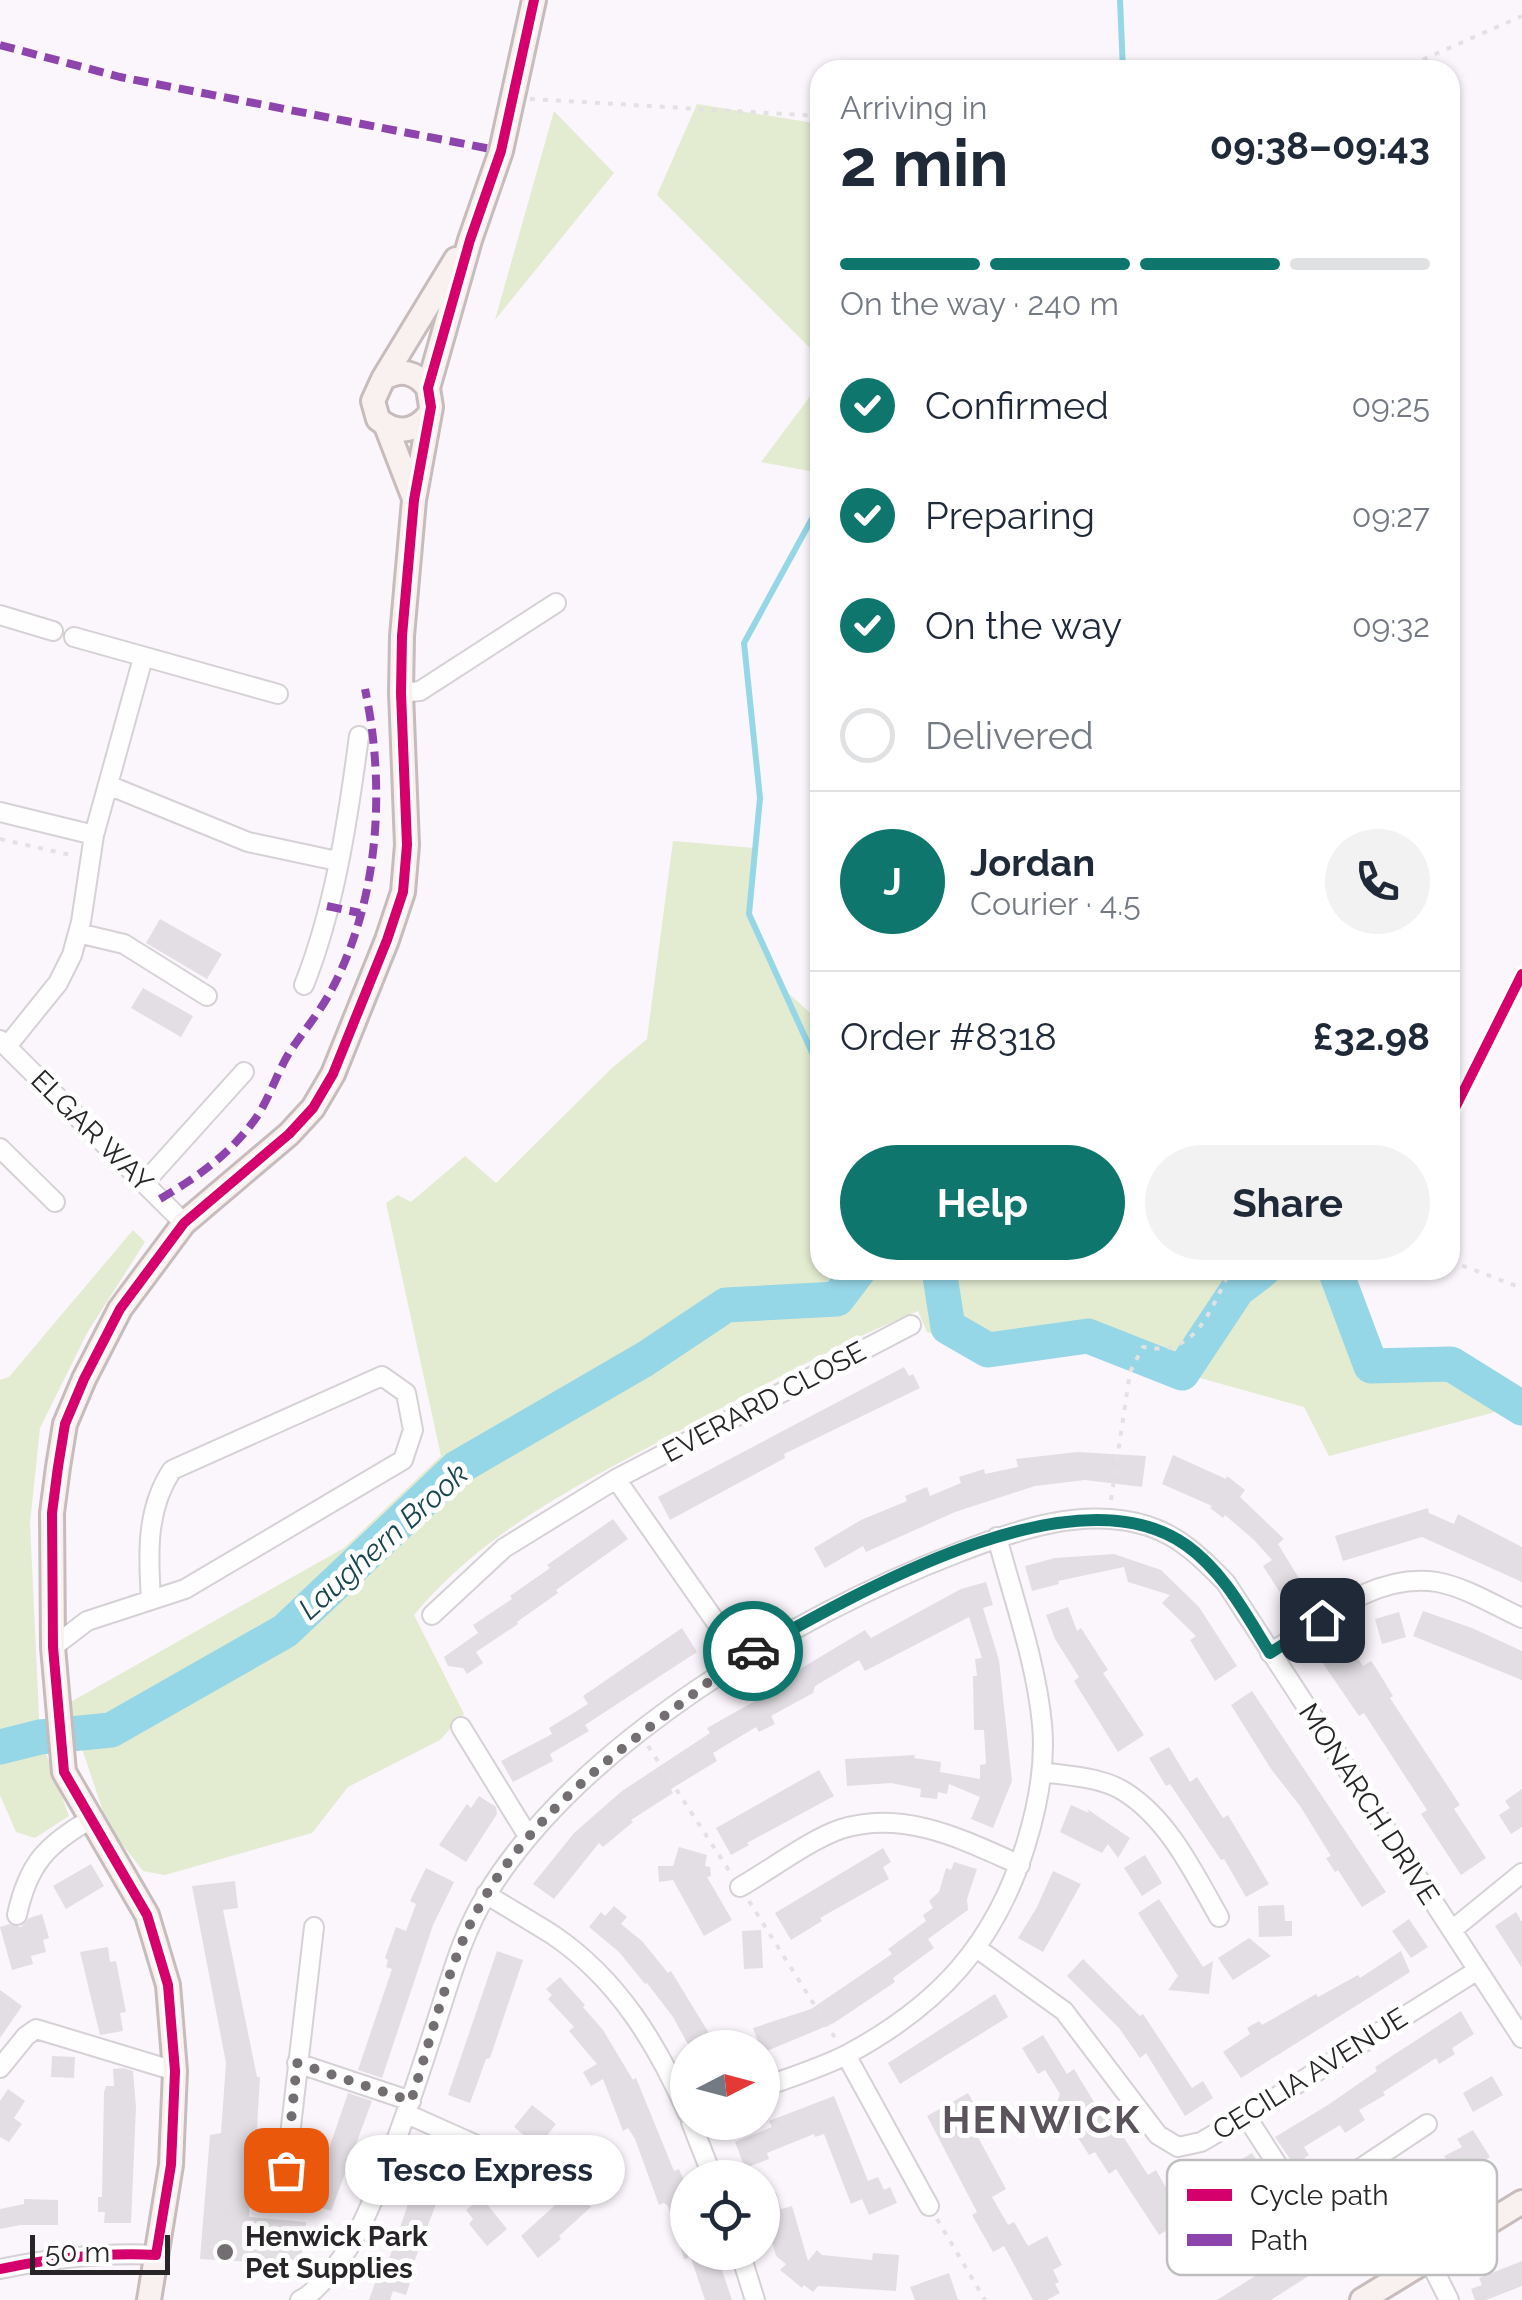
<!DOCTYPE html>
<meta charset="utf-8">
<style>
:root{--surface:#fff;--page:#f2f2f3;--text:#1f2937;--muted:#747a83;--line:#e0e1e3;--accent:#0f766e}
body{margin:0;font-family:Raleway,sans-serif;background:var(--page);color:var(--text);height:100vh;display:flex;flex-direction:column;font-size:38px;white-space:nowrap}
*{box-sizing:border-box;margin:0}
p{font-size:32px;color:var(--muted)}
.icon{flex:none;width:55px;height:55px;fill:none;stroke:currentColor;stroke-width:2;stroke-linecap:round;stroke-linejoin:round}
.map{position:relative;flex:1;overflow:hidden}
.sheet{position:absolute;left:810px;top:60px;width:650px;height:1220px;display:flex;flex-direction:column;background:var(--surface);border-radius:30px;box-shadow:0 2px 8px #0004}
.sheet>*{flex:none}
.needle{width:65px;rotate:84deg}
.buttons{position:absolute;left:670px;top:2030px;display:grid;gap:20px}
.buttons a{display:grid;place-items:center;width:110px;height:110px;border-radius:50%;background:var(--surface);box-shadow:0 2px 8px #0004;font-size:50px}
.scale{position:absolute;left:30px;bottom:25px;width:140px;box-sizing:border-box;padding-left:10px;border:5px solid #282528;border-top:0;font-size:28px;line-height:35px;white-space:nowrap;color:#282528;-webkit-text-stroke:8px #fff;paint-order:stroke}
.pin{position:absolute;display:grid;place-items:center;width:85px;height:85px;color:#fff;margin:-42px;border-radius:20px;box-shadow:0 5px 15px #0006}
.courier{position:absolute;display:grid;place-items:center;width:100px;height:100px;margin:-50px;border:8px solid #0f766e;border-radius:50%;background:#fff;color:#222;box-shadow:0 2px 12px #0007}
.bubble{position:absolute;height:70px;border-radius:35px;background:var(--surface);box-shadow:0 2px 8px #0004;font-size:32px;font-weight:700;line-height:70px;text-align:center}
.overview em{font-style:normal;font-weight:700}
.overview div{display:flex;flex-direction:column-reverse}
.overview{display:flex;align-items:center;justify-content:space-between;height:170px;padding:0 30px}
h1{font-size:65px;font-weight:700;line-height:75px}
.bar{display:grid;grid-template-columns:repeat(4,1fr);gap:15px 10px;align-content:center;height:120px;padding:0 30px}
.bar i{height:12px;border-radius:8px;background:var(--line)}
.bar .selected{background:var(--accent)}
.bar p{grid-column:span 4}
.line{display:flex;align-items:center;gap:25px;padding:0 30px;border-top:2px solid var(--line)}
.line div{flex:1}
.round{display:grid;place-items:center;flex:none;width:105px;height:105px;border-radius:52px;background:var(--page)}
ol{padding:0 30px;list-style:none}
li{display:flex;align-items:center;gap:30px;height:110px}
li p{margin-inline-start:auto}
li .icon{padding:10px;border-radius:50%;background:var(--accent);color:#fff;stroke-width:4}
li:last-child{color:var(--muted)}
li i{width:55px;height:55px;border:5px solid var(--line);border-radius:50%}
.action{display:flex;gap:20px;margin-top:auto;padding:20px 30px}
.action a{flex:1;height:115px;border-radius:60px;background:var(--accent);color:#fff;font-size:40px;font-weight:700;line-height:115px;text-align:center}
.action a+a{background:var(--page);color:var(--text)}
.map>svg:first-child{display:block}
.green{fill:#e3ebd1}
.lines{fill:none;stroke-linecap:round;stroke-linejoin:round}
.stream{stroke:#95d6e7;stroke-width:6}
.river{stroke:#95d6e7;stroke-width:35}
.building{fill:#e2dee3}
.minor-casing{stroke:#d5d1d5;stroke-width:22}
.major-casing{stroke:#c7bbbb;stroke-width:28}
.path{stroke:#e3e2e3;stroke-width:4;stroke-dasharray:5 8;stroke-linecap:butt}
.minor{stroke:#fefeff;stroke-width:18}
.major{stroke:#f8f1ef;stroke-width:22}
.quiet{stroke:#8e44ad;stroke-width:8;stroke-dasharray:15 8;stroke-linecap:butt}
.cycleway-casing{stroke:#fff;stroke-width:16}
.cycleway{stroke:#d6006c;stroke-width:10}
.done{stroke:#726e72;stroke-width:10;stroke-dasharray:0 18}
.route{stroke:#0f766e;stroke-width:12}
.poi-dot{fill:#726e72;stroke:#fff;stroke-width:4}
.labels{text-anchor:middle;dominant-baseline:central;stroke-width:10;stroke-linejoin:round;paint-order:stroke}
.street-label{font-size:28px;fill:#282528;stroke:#fff}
.poi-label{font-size:28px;font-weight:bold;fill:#282528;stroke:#fff;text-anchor:start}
.water-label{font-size:30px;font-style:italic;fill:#19454e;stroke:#fff}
.district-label{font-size:38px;font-weight:bold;letter-spacing:2.5px;fill:#5b535b;stroke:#fff}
.key{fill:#fff;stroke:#bebebe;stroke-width:2.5}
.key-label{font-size:28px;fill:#282528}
</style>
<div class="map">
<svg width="1522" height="2300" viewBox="0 0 1522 2300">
<rect width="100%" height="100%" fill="#fbf6fc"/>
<path class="green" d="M697,104l123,20v234l-163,-163z
M554,111l60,62 -119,147z
M820,383v90l-59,-11z
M673,841l82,7 -6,66 35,75 36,33v248h515l36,96 80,-2 67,42 -189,50 -25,-49 -122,-34 -94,-37 -100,14 -61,-18 -9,-21c-80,33 -155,74 -231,116 -99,53 -200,100 -273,188l50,99 -24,26 -92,47 -36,46 -147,42 -22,-4 -35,-45 -41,-122 277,-156 97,-92 -55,-253 12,-8 13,7 54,-46 31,27 116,-115 35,-29z
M133,1230l12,12 -58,91 -47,95 -10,95 10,214 29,79 -34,22 -19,-6 -16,-37v-415l9,-3z"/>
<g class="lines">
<path class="stream" d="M1120,0l3,70
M820,504l-76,139 16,155 -11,116 71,156"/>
<path class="river" d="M939,1270l9,57 40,23 100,-14 94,37 55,-83 26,-20
M1335,1270l36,96 80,-2 71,44
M0,1747l40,-10 71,-7 174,-99 172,-163 188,-109 81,-54 111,-6 22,-29"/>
</g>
<path class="building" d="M160,919l62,35 -15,25 -61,-36z
M143,988l50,28 -12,21 -50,-29z
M904,1367l5,9 4,-2 7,14 -136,66 1,4 -115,62 -12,-23z
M1077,1452l69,4 -4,31 -57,-7 -50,6 -80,26 -89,40 -3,-6 -38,22 -11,-20 47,-28 46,-19 -2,-5 22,-9 3,9 31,-13 -2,-6 25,-8 1,5 33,-7 -2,-8z
M1173,1455l53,24 1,-3 18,14 -5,7 44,42 -6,5 30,49 -20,12 -25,-39 9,-6 -18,-20 -29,-25 -2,3 -13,-10 2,-2 -50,-22z
M1428,1508l1,5 25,11 4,-10 64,33v35l-100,-45 -79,24 -8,-25z
M613,1519l15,20 -72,51 2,3 -41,29 1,2 -42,28 7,11 -16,11 -4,-6 -15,-2 -4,-9 34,-24 -5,-8 39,-26 -2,-3 40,-28 -3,-3z
M1114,1554l47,16 38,37 38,59 -22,15 -25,-41 6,-4 -34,-33 8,-8 -42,-13 -4,-15 -66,14 1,3 -27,7 -7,-25 30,-8z
M986,1582l7,23 -10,3 16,52 13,121 -19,47 -22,-9 9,-22 -31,-13 -2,10 -9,-2 -1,7 -17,-2 1,-8 -30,-6 -44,3 -2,-27 70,-4 -1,3 27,4 -1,10 40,7v-14l6,-1 -2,-34h-10l-1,-54h4l-2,-17 7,-1 -13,-41 -104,54 -6,-11 -44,26 -2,7 -42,23 4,8 -16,8 -3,-5 -43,26 4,8 -46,28 2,4 -42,27 2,2 -30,25 -4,-4 -45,56 -21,-15 41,-51 48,-42 88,-58 -3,-5 71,-40 -3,-4 90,-54 6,8 90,-49z
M1068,1607l9,24 4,-3 27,42 -5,3 41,62 -26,17 -44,-71 5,-4 -24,-38 -9,-24z
M1423,1611l49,17 50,23v29l-109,-44z
M1399,1612l7,25 -24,7 -7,-25z
M682,1628l15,24 -112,73 4,6 -39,23 3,7 -40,21 -12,-21 51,-27 -3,-6 39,-24 -5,-8z
M1345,1638l18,28 8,-5 5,7 17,28 -3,2 70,107 -6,4 32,49 -25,17 -40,-61 6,-4 -63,-97 -5,3 -41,-60z
M1252,1691l134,201 -24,15 -24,-37 -3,2 -9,-14 5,-2 -31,-50 -29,-37 -40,-64z
M1169,1747l21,35 7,-5 26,41 5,-3 41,69 -23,13 -22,-38 -3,1 -51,-76 -4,2 -17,-28z
M819,1770l15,26 -87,47 2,2 -18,10 -15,-27z
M1522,1789v38l-11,7 -12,-19 11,-7 -5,-7z
M479,1796l17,11 1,7 -31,48 -27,-17 28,-41 4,4z
M1071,1805l18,8 -2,-4 43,29 -12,20 -10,-14 -6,9 -42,-21z
M679,1847l28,8 -2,11 5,1 1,9 -4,1 25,43 -28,16 -31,-56 -14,2 -1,-16h15z
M883,1848l8,14 -8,5 6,12 -69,39 2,3 -31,19 -16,-27z
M1145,1855l17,28 -20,13 -18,-28z
M954,1862l23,7 -10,30 1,11 -40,29 6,9 -41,30 2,4 -61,41 -72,30 -9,-25 58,-19 81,-55 -4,-5 38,-28 -3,-6 10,-7 -4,-7 10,-9 7,-24 5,2z
M91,1864l13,22 -38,23 -13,-23z
M426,1868l28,14 -21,43 -51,153 -24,-8 34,-101 -6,-2 2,-7 -3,-2 11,-31 10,4 10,-27 -6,-3z
M1053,1871l28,13 -38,68 -25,-14 19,-31z
M235,1881l3,27 -15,2 34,167h3l-3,52 8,-1 -6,47 -8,-1 -2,43 57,5 -6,43 -100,-6 10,-124 11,-2 5,-70 -34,-177z
M1159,1899l44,68 10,-6 -4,33 -41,-4 10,-14 -40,-63z
M1284,1905l1,16h7v15l-33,1 -1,-31z
M614,1906l13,11 -6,7 21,17 26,32 3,-2 44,72 -9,5h-16l-17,-31 -26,-34 -2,1 -26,-32 -30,-25 12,-15 4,4z
M1516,1912l6,10v46l-27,-42z
M42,1914l7,24 -6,2 3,12 -15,4 2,8 -21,6 -12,-43 9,-3 12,3 8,-9z
M1409,1919l19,28 -17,11 -19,-27z
M761,1930l2,38 -19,1 -2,-38z
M1249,1938l22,18 -38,24 -15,-22z
M108,1947l2,15 6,-1 10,51 -6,1 3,18 -23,4 -20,-83z
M497,1951l26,9 -33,98 -4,1 -16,44 -22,-8z
M1401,1951l9,21 -169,106 -18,-26 27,-18 -3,-6 12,-7 3,4 54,-31 2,3 40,-22 2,3z
M1083,1959l57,57 3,-2 49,74 11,-7 10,17 -28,18 -39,-63 -6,5 -21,-30 -52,-52z
M560,1977l25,28 -2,2 20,23 30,50 3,-2 38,93 5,-2 9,20v69l-4,1 -16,-53 -4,-3 -5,2 -24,-66 -7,-11 -5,3 -20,-52 -12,7 -8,-14 14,-8 -28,-33 5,-4 -26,-28 4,-4 -6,-6z
M0,1990l22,16 -22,32z
M995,1994l13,23 -108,67 -12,-21z
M1461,2011l13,23 -22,14 3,6 -16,10 -3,-6 -53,34 2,3 -26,15 6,10 -20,13 -5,-8 -36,22 5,8 -15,10 -19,-28 53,-32 49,-34 -2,-4z
M1043,2035l24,39 7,-5 23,38 5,-3 46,71 8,-5 17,30 79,-47 12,19 -105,63 -43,-66 -7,5 -14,-22 -6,3 -26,-41 -6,-12 3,-8 -15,-24 -7,4 -16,-26z
M52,2056l23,1 -1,21 -23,-1z
M123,2068l10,3 3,36 -5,116h-27l1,-11h-7v-15h4l2,-105 2,-6h8l-1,-17z
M1492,2076l11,19 -30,17 -10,-19z
M8,2089l17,12 -11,17 8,6 -13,18 -9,-5v-36z
M348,2093l24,8 -41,110 -21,-7z
M968,2093l9,16 -11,6 40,74 -14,8 16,28 6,-3 14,24 19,-10 15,29 -9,5 6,12 -4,2 5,9 -13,7h-14l-29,-54 -11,6 -21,-37 5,-3 -50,-96z
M834,2096l34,85 10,-4 6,13 6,-3 7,16 -28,12 -7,-16 -11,5 -27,-70 -9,3 -1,-3 -47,19 2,6 -24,9 -10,-26 37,-15 -3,-6z
M532,2105l24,19 -18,23 -24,-20z
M1473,2130l17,27 -24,14 5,9 -62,37 -2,-4 -136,87h-54l62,-39 2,4 139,-82 28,-20 -4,-7 18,-9 -5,-8z
M578,2141l11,12 -23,21 -11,-11z
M424,2158l26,9 -39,103 3,1 -8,24 -13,-4 -3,9h-21l14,-40 5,2z
M574,2188l17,19 -32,29 2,3 -23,19 -17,-22z
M776,2192l5,17 11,-3 16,55 9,-11 5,5 50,5 1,-7 26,2 -3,36 -78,-5 -5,6 -9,-7 -2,3 -22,-18 6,-6 -10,-8 -7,-24 -7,2v-38z
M482,2198l25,31 -20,17 -18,-22 4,-5 -7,-9z
M24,2199l34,1v25h-38l-20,4v-20l24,-5z
M689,2252h27l16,48h-27z
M1522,2261v25l-36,14h-11l-4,-11 11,-4 -3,-7z
M949,2273l9,27h-43l-5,-13z"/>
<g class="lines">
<defs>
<path id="minor" d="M0,615l53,16
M74,637l204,57
M401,693l19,-2 136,-88
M108,785l140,57 89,19
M0,812l94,23
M78,933l46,11 83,52
M304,985c31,-78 44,-166 55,-249
M0,1040l184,183
M8,1045l50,-62 14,-28 9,-33 13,-87 49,-177
M0,1148l55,54
M144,1183l100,-111
M616,1479l125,179
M432,1615l72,-67 112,-69 295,-154
M53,1647l34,-26 98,-32 218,-129 10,-30 -7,-37 -24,-17 -210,94c-26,39 -24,84 -21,130
M1270,1653c50,-31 103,-81 167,-71 28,5 59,24 85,36
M461,1727l67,109
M1042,1772c27,4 60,5 83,20 44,28 69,81 94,125
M740,1887c30,-17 69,-47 101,-58 63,-20 123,11 179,36
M486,1894c22,14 45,27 67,41 65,44 104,109 135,179
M17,1915c11,-51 30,-71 74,-96
M1452,1930l70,-57
M978,1949l86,62 94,124 20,12 23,-5 45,-26 232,-146
M846,2055l83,151
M297,2063l114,38
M0,2068l26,-32 10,-7 139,42
M762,2088c28,-11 59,-20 86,-34 91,-49 147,-110 178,-210 12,-39 20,-79 16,-120 -6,-63 -29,-126 -45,-187
M407,2114l94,42 27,29
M691,2122l22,56
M286,2170l28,-243
M1304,2206l123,-82
M740,2252l15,48
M1428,2258l21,42
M1204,2264l100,-58 -58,-90
M0,2269c53,-11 102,-17 156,-14
M300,2300c10,-4 16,-12 23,-19 29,-31 44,-65 59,-104 21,-52 38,-104 55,-157 14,-43 26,-88 50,-126 92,-150 308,-279 470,-341 59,-23 127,-47 191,-27 32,10 56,34 78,57l296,455"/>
<path id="major" d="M383,379l73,-120
M428,416c-15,17 -33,18 -50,3l-5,-18 10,-22c18,-11 33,-7 45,9
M386,426l27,70
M149,2300l22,-135 4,-94 -7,-86 -21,-70 -83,-143 -11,-125 -1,-134 6,-46 7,-43 19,-45 36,-70 64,-86 105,-89 24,-26 20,-34 54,-134 16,-48 4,-47 -6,-152 1,-57 12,-136 17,-93 -3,-19 42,-148 31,-89 33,-151
M1362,2300l160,-98"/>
</defs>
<use href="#minor" class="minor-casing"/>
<use href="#major" class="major-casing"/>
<path class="path" d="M1399,70l123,-54
M530,99l290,17
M0,839l75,17
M1450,1261l72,27
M1111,1500l19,-128 13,-25c55,11 67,-39 88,-77
M648,1746l82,126
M749,1901l88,140
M937,2219l48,81"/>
<use href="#minor" class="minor"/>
<use href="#major" class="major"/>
<path class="quiet" d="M0,45l120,32 381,74
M327,906l33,7
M160,1199c39,-23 72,-46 98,-84 12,-19 19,-42 31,-62 14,-21 31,-41 43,-64 47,-90 54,-201 33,-300"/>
<defs>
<path id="cycleway" d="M1450,1118l72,-144
M0,2269c53,-11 102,-17 156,-14l15,-90 4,-94 -7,-86 -21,-70 -83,-143 -11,-125 -1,-134 6,-46 7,-43 19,-45 36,-70 64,-86 105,-89 24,-26 20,-34 54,-134 16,-48 4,-47 -6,-152 1,-57 12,-136 17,-93 -3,-19 42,-148 31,-89 33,-151"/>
</defs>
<use href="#cycleway" class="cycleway-casing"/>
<use href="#cycleway" class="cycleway"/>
</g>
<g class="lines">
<path class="done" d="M286,2170l11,-107 114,38c17,-53 31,-110 52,-161 42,-100 131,-172 216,-235 24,-18 48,-39 74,-54"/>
<path class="route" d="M753,1651c103,-57 321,-185 433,-106 38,27 60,70 84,108l52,-33"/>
</g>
<circle class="poi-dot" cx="225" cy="2252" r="10"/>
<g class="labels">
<g class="street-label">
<text transform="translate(92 1131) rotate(45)">ELGAR WAY</text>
<text transform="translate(764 1402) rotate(-28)">EVERARD CLOSE</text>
<text transform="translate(1369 1804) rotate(57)">MONARCH DRIVE</text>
<text transform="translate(1310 2074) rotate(-32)">CECILIA AVENUE</text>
</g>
<g class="poi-label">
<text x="245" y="2236">Henwick Park<tspan x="245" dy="32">Pet Supplies</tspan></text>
</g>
<g class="water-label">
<text transform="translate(383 1541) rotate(-42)">Laughern Brook</text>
</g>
<g class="district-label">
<text x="1042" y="2119">HENWICK</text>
</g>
</g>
<rect x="1167" y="2160" width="330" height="115" rx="15" class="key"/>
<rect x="1187" y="2189" width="45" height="12" fill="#d6006c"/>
<rect x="1187" y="2234" width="45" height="12" fill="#8e44ad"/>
<g class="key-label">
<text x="1250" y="2205">Cycle path</text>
<text x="1250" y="2250">Path</text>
</g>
</svg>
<div class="buttons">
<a><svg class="needle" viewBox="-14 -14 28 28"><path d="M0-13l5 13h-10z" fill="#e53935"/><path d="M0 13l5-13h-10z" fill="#747a83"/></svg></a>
<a><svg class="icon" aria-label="locate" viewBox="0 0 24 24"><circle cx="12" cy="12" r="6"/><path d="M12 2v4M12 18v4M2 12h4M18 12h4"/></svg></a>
</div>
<div class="scale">50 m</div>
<div class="pin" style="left:286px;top:2170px;background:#ea580c"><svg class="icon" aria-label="bag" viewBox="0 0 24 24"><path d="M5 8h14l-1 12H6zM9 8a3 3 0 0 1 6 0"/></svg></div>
<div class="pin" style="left:1322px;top:1620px;background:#1f2937"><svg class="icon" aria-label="home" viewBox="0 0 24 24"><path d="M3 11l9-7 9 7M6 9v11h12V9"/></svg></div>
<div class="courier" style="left:753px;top:1651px"><svg class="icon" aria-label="car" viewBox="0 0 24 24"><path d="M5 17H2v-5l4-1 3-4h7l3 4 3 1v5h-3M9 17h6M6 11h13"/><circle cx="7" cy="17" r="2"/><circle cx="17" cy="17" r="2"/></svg></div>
<div class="bubble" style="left:345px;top:2135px;width:280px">Tesco Express</div>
<section class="sheet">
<div class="overview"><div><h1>2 min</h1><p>Arriving in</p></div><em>09:38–09:43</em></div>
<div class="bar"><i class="selected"></i><i class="selected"></i><i class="selected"></i><i></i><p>On the way · 240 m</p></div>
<ol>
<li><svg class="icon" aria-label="check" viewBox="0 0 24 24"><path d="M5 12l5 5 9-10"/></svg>Confirmed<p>09:25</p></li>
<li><svg class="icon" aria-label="check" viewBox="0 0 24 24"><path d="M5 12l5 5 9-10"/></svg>Preparing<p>09:27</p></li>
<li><svg class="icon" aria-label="check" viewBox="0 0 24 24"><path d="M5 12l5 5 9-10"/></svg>On the way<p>09:32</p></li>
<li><i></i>Delivered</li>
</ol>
<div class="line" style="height:180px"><b class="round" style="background:var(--accent);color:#fff">J</b><div><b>Jordan</b><p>Courier · 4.5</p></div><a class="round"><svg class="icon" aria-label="phone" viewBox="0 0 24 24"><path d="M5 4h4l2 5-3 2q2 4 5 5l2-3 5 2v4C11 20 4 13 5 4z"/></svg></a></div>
<div class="line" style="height:130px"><div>Order #8318</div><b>£32.98</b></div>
<div class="action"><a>Help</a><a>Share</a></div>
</section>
</div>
